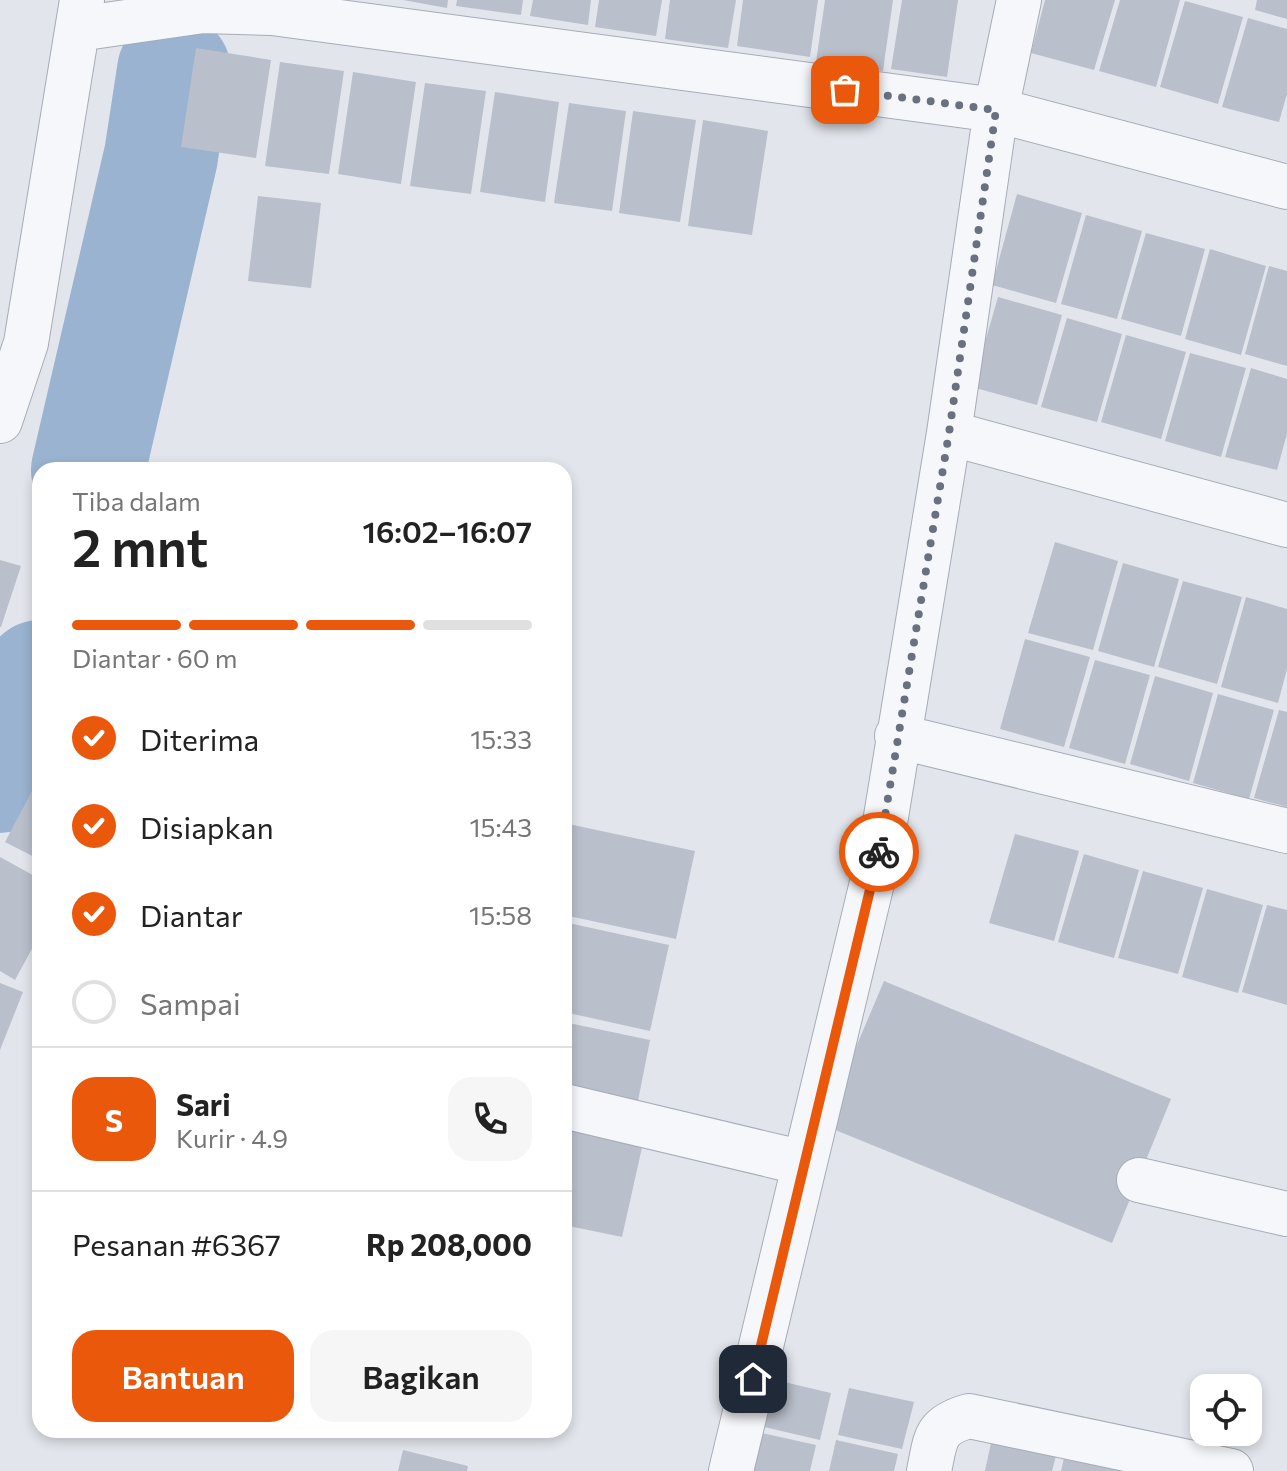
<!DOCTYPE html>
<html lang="id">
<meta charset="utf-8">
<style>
:root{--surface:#fff;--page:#f6f6f6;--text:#222;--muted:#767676;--line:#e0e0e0;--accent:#ea580c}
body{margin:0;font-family:Commissioner,sans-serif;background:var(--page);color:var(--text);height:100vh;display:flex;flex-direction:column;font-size:30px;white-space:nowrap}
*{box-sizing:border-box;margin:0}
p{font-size:26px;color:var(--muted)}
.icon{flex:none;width:44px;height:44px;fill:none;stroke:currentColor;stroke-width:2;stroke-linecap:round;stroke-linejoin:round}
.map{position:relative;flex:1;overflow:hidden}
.side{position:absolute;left:32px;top:462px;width:540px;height:976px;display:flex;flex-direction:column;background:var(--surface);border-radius:24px;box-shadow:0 4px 12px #0003}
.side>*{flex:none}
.controls{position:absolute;left:1190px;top:1374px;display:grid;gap:16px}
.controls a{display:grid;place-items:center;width:72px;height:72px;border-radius:16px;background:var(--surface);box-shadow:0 4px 12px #0003;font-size:40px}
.pin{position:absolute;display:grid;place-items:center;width:68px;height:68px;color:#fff;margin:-34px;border-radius:16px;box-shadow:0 4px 12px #0006}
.courier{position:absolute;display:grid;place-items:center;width:80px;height:80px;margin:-40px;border:6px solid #ea580c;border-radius:50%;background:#fff;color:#222;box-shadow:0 2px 10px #0007}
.head em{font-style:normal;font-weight:600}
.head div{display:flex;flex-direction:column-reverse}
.head{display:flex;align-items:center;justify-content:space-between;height:136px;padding:0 40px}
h1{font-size:52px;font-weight:600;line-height:60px}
.bar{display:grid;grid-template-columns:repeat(4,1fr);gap:12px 8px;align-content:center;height:96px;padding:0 40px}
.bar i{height:10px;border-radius:6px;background:var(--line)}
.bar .active{background:var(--accent)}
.bar p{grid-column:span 4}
.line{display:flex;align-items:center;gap:20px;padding:0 40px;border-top:2px solid var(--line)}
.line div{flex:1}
.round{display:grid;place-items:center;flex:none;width:84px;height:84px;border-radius:24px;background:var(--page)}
ol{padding:0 40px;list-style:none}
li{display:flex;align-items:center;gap:24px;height:88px}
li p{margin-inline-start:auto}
li .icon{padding:8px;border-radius:50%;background:var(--accent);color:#fff;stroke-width:4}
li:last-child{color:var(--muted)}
li i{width:44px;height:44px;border:4px solid var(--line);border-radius:50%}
.action{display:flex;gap:16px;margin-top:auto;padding:16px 40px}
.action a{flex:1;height:92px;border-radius:24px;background:var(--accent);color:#fff;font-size:32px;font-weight:600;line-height:92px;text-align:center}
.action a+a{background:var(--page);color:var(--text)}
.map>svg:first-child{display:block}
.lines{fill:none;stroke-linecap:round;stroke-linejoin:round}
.river{stroke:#9ab3d0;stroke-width:114}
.building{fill:#b9bfcb}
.minor-casing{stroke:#a6acb7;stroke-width:46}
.minor{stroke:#f6f7fa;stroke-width:44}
.done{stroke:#697180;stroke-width:8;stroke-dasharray:0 14.4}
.route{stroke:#ea580c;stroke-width:10}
</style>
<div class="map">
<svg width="1287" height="1471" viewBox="0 0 1287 1471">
<rect width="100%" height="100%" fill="#e2e6ec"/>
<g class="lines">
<path class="river" d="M88,470l73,-314 13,-85
M0,776l31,-60 9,-39"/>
</g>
<path class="building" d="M403,0h45l-1,8z
M457,0h66l-2,15 -65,-9z
M533,0h58l-3,25 -58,-9z
M599,0h63l-6,36 -61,-9z
M670,0h66l-8,48 -63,-9z
M743,0h75l-8,57 -73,-11z
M825,0h68l-10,71 -67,-9z
M902,0h56l-11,77 -56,-8z
M1045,0h70l-21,70 -63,-17z
M1120,0h60l-24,87 -57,-16z
M1257,0h30v19l-32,-9z
M1185,1l58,16 -25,87 -58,-17z
M1248,18l39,11v65l-8,28 -57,-15z
M196,48l75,12 -15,98 -75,-11z
M280,62l64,9 -15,103 -64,-8z
M353,72l63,10 -15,102 -63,-10z
M425,83l61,8 -15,103 -61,-8z
M495,92l64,10 -14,100 -65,-10z
M569,103l57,8 -14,100 -58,-8z
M633,111l63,9 -16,102 -61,-9z
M703,120l65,11 -16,104 -64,-9z
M1017,194l65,19 -26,90 -64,-18z
M258,196l63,7 -10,85 -63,-7z
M1086,215l56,16 -25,88 -56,-15z
M1146,233l59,16 -24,87 -60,-17z
M1210,249l56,17 -25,89 -56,-16z
M1269,266l18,5v95l-42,-12z
M998,297l64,18 -25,90 -65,-18z
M1067,318l55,16 -25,88 -56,-15z
M1126,335l60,17 -25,87 -60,-17z
M1190,353l56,15 -25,89 -56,-16z
M1251,368l36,11v55l-10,36 -52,-13z
M1055,542l63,19 -25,89 -65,-17z
M0,560l21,6 -20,61h-1z
M1123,563l56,16 -25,88 -56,-16z
M1183,581l59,16 -25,87 -59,-17z
M1246,597l41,12v60l-9,34 -57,-16z
M1025,639l65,18 -26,90 -64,-18z
M1095,660l55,15 -25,89 -56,-16z
M1155,676l58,17 -24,88 -59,-17z
M1218,694l56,16 -25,89 -56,-16z
M1279,710l8,2v95l-33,-9z
M40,776v84l-35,-18z
M564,823l131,28 -19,88 -112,-24z
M1015,834l64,17 -25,90 -65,-18z
M1084,854l55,16 -25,88 -56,-16z
M0,857l40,22v55l-25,46 -15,-9z
M1143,871l60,17 -25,86 -60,-16z
M1207,889l56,16 -25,88 -56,-16z
M1267,905l20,5v95l-45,-13z
M564,922l105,23 -19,86 -86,-19z
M884,981l287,118 -59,144 -289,-118z
M0,983l23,9 -23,58z
M564,1022l86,18 -12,61 -74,-16z
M564,1117l81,17 -23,103 -58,-12z
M767,1378l64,15 -11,47 -65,-15z
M849,1388l65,14 -12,47 -64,-14z
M753,1431l63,14 -6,26h-66z
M992,1438l65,14 -5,19h-67z
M836,1440l62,14 -4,17h-65z
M1066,1449l63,22h-68z
M403,1450l65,16 -1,5h-69z"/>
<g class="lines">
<defs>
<path id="minor" d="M78,29l125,-18 69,2 724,97 291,77
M0,421l26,-78 56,-343
M949,433l338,92
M897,736l390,95
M564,1106l240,57
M1139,1180l148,34
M731,1471l151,-630 67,-408 47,-323 23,-110
M929,1471c7,-33 5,-45 40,-55l262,55"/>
</defs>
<use href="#minor" class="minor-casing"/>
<use href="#minor" class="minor"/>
</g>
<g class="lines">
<path class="done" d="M845,90l151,20 -47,323 -70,419"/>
<path class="route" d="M753,1379l126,-527"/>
</g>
</svg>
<div class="controls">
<a><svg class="icon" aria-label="locate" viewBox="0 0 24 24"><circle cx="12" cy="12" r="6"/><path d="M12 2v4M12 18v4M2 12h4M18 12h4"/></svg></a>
</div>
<div class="pin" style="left:845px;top:90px;background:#ea580c"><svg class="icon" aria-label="bag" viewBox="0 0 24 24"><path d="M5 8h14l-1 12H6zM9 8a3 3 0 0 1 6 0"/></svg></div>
<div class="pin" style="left:753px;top:1379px;background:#1f2937"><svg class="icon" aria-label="home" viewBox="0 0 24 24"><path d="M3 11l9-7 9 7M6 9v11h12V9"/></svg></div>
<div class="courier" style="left:879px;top:852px"><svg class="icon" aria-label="bike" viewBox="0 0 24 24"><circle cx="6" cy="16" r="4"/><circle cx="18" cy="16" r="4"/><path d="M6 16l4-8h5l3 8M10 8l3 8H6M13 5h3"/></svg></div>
<section class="side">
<div class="head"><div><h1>2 mnt</h1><p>Tiba dalam</p></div><em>16:02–16:07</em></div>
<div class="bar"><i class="active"></i><i class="active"></i><i class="active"></i><i></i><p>Diantar · 60 m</p></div>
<ol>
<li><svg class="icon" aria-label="check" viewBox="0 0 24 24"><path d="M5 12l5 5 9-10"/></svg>Diterima<p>15:33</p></li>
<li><svg class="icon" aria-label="check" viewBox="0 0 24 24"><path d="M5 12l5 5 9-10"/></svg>Disiapkan<p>15:43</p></li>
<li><svg class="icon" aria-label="check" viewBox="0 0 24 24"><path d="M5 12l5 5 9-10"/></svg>Diantar<p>15:58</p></li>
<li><i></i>Sampai</li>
</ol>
<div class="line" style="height:144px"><b class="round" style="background:var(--accent);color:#fff">S</b><div><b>Sari</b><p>Kurir · 4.9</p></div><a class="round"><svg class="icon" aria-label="phone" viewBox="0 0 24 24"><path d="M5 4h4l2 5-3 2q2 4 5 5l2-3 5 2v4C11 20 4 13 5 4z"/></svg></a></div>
<div class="line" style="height:104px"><div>Pesanan #6367</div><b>Rp 208,000</b></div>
<div class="action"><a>Bantuan</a><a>Bagikan</a></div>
</section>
</div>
